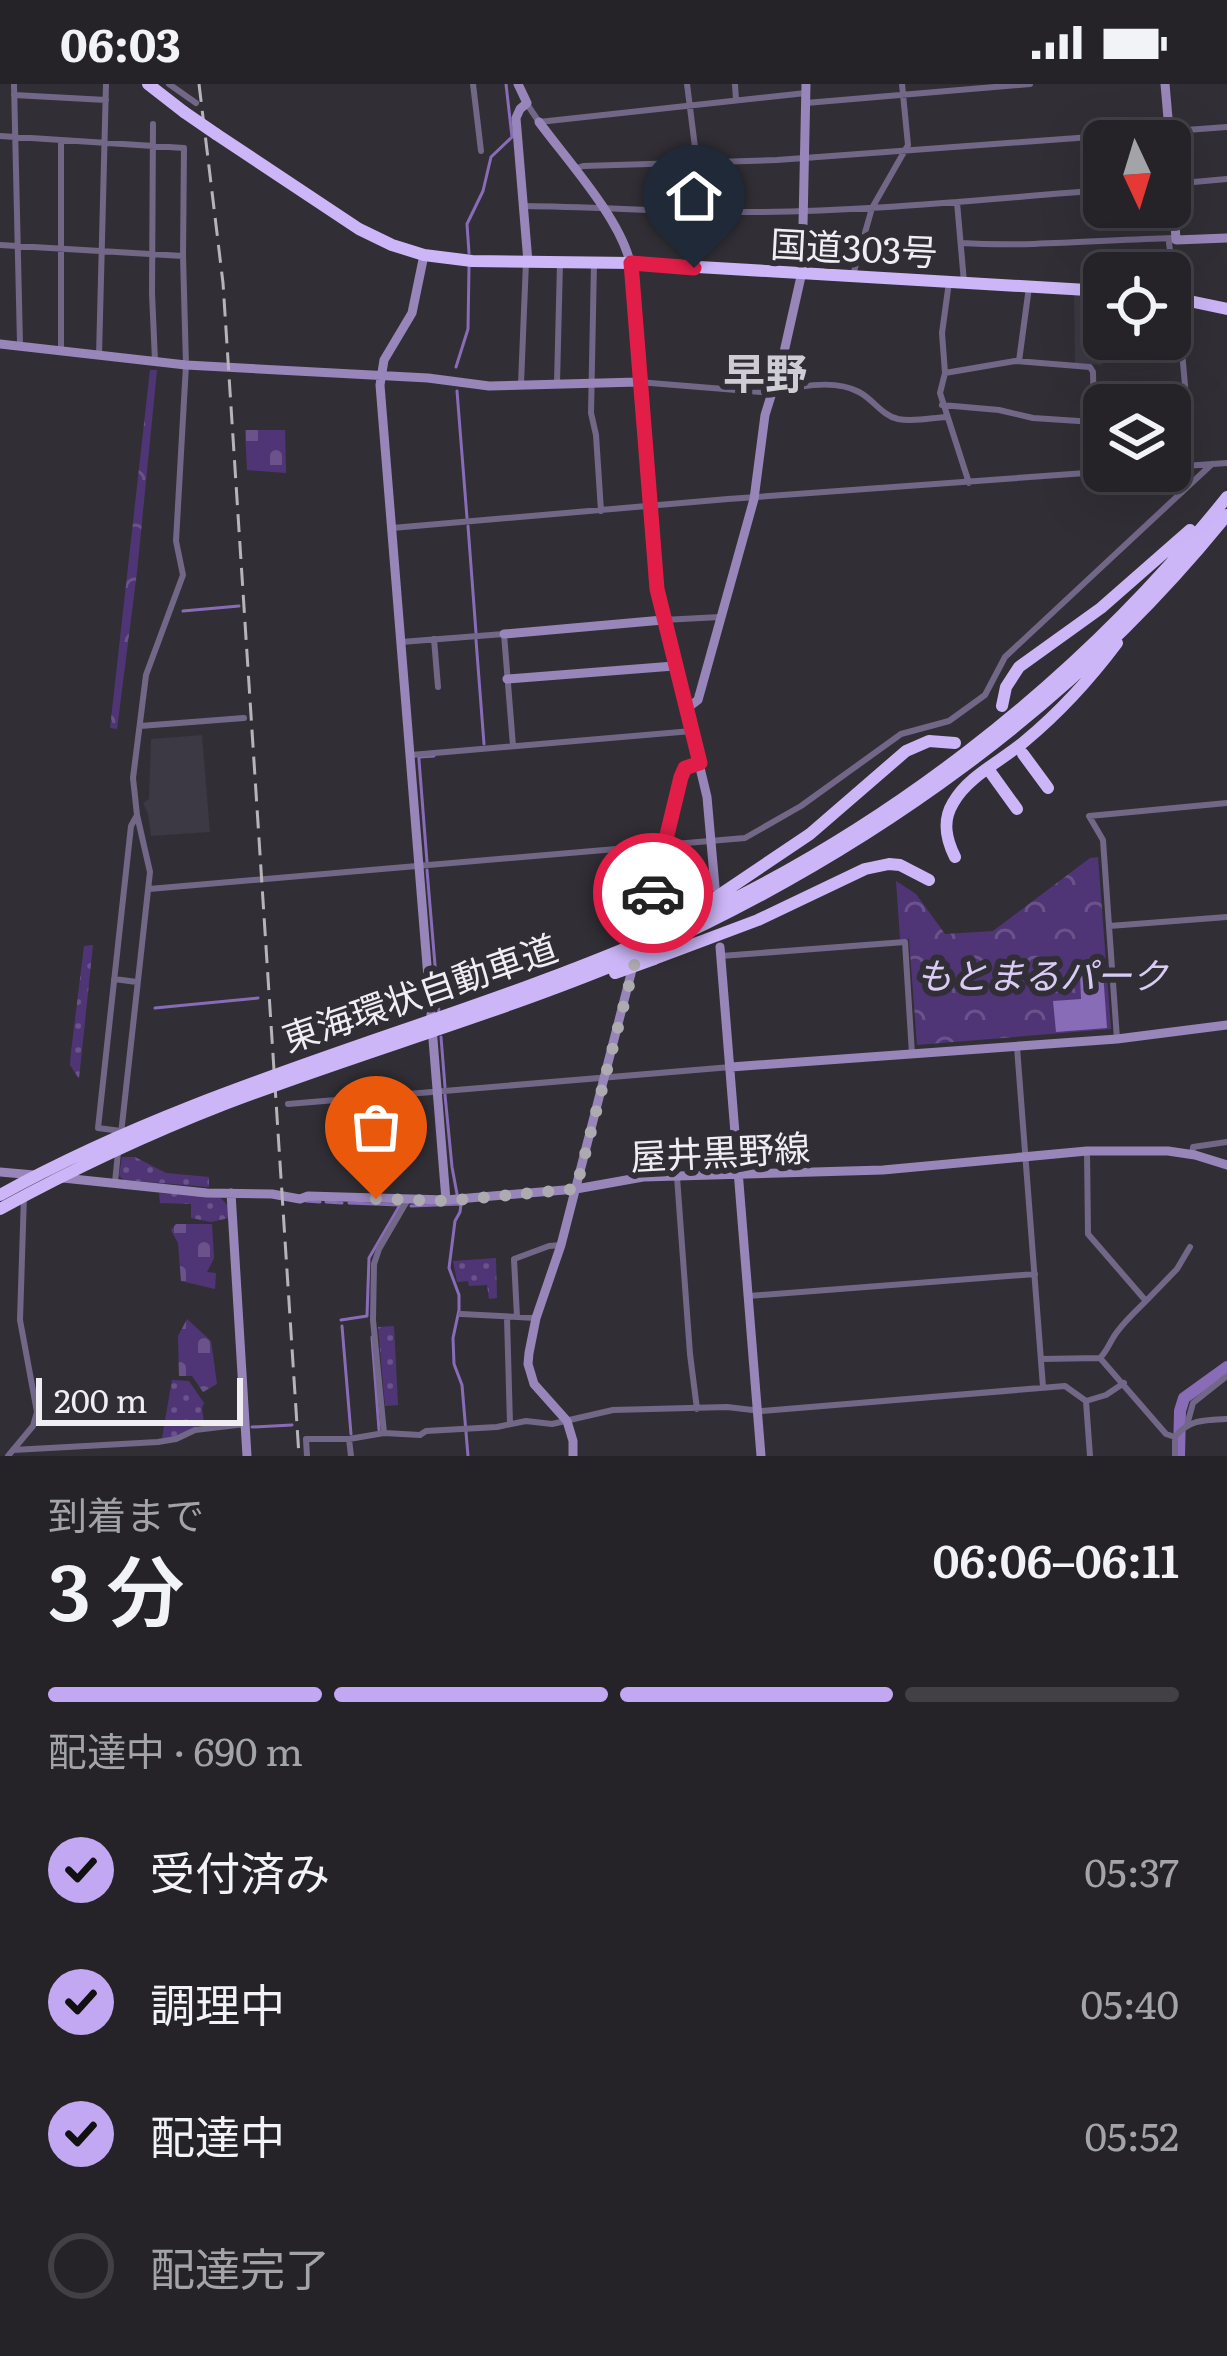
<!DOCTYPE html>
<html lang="ja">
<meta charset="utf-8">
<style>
:root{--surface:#252328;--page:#2d2b30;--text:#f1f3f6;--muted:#a3a4a8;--line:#424045;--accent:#c2a7f2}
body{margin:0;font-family:Literata,"Noto Sans JP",serif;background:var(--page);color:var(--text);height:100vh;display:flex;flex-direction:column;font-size:45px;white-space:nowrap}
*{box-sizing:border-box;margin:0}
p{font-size:39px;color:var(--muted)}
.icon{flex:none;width:66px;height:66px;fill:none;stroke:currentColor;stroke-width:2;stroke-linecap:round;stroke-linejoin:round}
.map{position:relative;height:1372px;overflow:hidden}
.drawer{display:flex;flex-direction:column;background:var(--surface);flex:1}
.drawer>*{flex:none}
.needle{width:78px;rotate:176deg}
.fabs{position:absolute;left:1083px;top:36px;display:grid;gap:24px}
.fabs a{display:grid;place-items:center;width:108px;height:108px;border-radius:18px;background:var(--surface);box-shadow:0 12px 48px #0002,0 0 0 3px var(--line);font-size:60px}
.scale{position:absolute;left:36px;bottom:30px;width:207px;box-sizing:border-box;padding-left:12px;border:6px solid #f0eef2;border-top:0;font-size:33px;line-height:42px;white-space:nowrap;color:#f0eef2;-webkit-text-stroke:9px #312f35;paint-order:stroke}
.pin{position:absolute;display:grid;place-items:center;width:102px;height:102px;color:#fff;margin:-123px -51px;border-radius:50% 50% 50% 0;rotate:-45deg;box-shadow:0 0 12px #0007}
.pin .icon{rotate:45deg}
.courier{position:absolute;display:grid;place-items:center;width:120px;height:120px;margin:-60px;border:9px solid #e11d48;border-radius:50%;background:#fff;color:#222;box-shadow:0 3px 15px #0007}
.head em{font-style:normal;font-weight:600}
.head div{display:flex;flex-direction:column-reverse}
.head{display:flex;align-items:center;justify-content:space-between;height:204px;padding:0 48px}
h1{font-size:78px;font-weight:600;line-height:90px}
.bar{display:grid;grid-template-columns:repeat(4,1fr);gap:18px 12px;align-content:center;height:144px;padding:0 48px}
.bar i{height:15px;border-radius:9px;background:var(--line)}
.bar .on{background:var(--accent)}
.bar p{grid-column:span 4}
ol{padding:0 48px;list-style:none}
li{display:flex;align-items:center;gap:36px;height:132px}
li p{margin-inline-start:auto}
li .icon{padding:12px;border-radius:50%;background:var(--accent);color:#111;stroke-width:4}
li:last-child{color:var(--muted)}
li i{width:66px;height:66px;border:6px solid var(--line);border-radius:50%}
.status{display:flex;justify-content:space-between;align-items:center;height:84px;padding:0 60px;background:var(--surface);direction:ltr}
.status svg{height:33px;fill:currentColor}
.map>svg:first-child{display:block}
.built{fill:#3c3844}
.grass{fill:url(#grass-dots)}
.forest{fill:url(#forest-crowns)}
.cemetery{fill:url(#cemetery-stones)}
.water{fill:#896cb8}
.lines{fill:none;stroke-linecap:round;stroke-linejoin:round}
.stream{stroke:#896cb8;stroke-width:3}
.river{stroke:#896cb8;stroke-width:12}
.street{stroke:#736788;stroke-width:6}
.secondary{stroke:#9886ba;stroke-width:9}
.highway{stroke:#ccb6f7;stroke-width:12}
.rail{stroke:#b6b4b9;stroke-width:3;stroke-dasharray:18 9;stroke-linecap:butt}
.highway-bridge{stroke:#ccb6f7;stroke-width:12}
.done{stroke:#adabb0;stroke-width:12;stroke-dasharray:0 21.6}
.route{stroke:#e11d48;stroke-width:15}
.labels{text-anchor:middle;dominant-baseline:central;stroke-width:12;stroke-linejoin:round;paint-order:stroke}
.street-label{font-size:36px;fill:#f0eef2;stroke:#312f35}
.park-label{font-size:36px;font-style:italic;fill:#d9cbf4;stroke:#312f35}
.quarter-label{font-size:42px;font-weight:bold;fill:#ceccd4;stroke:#312f35}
</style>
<div class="status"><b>06:03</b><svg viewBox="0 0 49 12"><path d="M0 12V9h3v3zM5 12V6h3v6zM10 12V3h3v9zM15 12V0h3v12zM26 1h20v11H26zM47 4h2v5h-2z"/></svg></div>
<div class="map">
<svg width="1227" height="1372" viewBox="0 0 1227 1372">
<defs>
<pattern id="grass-dots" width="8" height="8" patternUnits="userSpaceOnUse" patternTransform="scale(3)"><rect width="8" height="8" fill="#503576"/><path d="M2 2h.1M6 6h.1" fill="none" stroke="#6a538a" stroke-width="1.8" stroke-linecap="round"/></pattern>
<pattern id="forest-crowns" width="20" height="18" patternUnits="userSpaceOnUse" patternTransform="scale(3)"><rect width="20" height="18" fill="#503576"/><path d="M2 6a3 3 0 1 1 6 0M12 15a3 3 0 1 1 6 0" fill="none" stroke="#6a538a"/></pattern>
<pattern id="cemetery-stones" width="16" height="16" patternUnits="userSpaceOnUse" patternTransform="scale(3)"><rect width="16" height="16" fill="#503576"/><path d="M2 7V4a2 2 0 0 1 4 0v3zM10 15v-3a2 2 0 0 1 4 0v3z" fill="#6a538a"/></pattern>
</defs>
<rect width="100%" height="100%" fill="#312f35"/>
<path class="built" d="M1074,210l30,2 -2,69 -27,-2z
M202,651l8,97 -59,4 -3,-22 -5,-11 6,-4 2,-60z"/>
<path class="grass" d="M93,861l-14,134 -9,-14 1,-13 13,-106z
M122,1073h13l31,16 43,4v10l-85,-7 -5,-4z
M159,1109l60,3 9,10 1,12 -18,4 -20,-4v-14l-31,-1z
M496,1174l1,40 -8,1 -2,-14 -18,1 -1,-5 -11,1 -4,-21z
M394,1242l4,79 -13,1 -7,-79z
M172,1296l17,1 15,22 -2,5 2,15 -28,14 -14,1z"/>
<path class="forest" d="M150,286h7l-20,202 -20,157 -7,-1z
M1098,773l13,172 -194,16 -8,-106h-9l-4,-58 20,13 29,40 48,-3 97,-73z"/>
<path class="cemetery" d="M245,346h40l1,43 -39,-3z
M176,1140h36l2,34 -7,14 9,1 -1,16 -34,-8 -3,-38 -7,-13z
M187,1235l24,22 6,43 -14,8 -11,-16h-13l-1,-40z"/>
<path class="water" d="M1103,888l4,56 -51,4 -3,-31 28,-2 -1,-25z"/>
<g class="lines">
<path class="stream" d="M469,169l-2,-29 16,-33 8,-34 21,-20 -6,-53
M456,283l12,-38 1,-62
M457,307l10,127
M468,442l8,107
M183,527l56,-5
M476,556l8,104
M427,778l-8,-102v-3l15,-1
M427,786l9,107
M437,898l2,33
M155,924l103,-10
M441,953l4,50
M445,1011l7,72 5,27
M306,1117l14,1
M326,1118l16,1
M411,1122l50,-2 -1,8 -5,9 -6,47 10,27v15l-6,28 1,26 8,21 6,71
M341,1236l26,-4 2,-58 31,-53 -51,-2
M342,1242l9,108
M372,1253l7,93
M252,1343l40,-2"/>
<path class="river" d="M1179,1372l1,-45 4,-13 43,-31"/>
<path class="street" d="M14,0l6,260
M169,0l27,19
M473,0l8,67
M687,0l10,79
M735,0l1,16
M14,11l92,5
M806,19l224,-19
M527,20l12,18 267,-29
M153,40l-1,169 3,68
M0,52l184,12 -1,108 -183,-11
M574,85l9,-3 194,-6 450,-33
M1171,100l56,-5
M957,118l7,80
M524,122c74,1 148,6 221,6 120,0 240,-13 359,-22
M961,159c71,4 141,-3 212,-5l-4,5c6,36 0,73 13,108l8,92 -20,2
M594,179l-3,150 5,22 5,76
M853,191l19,-67 36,-63 -6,-61
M949,198l-7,51 3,40 -5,20 29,90
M61,268v-212
M99,272l7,-272
M1019,277l10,-74
M945,289l70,-12 75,6 3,5 1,50
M638,298l135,11c25,-7 62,-14 86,-1 14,7 22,23 39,27 15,3 33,-1 48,-2
M557,299l3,-120
M521,300l5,-122
M942,321l57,5 34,8 61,4 5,1 5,8
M1170,383l57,-4
M392,444l336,-29 386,-28
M663,536l57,-3
M434,555l4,48
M401,558l103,-8 9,112
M140,642l104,-8
M411,671l281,-24
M149,805l596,-51 56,-32 100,-72 48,-13 36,-26 20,-38 207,-193
M1109,842l-6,-86 -14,-24 138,-13
M721,872l184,-14 7,112
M114,895l23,3
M1117,955l-8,-113 118,-9
M1017,963l26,340
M288,1020l443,-37
M121,1047l-23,-3 33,-302 5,-9
M121,1050l29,-262 -13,-57 -4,-37 13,-103 37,-100 -7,-34 10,-176 -3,-109
M1087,1067l1,83 58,67c-10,10 -20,19 -29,31 -7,9 -9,18 -17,26
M1192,1071l1,-8 34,-5
M677,1093l13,177 7,55
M115,1098l3,-29
M749,1212l286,-22
M1147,1216l30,-31 13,-22
M461,1230l75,4
M517,1233l-3,-58 35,-13 12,-1
M507,1234l3,106
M1100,1274l66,76 9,3
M1041,1275l59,-1
M1086,1317l20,-6 18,-12
M1187,1341l6,-22 34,-27
M384,1349l-11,-113 1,-56 5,-15 28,-48
M349,1355l2,17
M13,1366l145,-8 18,-3 19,-9 50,-6
M8,1372l25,-30 4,-14 -17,-92 4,-125
M307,1372l-1,-17h43l35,-6 36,2 6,-4 71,-4 29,-6 26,3 61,-14 114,-3 34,4 304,-25 21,15 4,55
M1175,1372v-19c14,-18 31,-17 52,-18"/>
<path class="secondary" d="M518,0l9,19 -7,6 -4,9 12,144
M1165,0l5,57
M1170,60l6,96 51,-2
M424,171l-12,58 -28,47 -4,25 66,815
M0,260l186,21 242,13 61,8 149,-4c-2,-34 0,-88 -8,-120 -11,-45 -63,-102 -91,-140
M638,298l19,206 50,209 8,90
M504,550l159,-14
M507,595l167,-13
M686,625l12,-9 56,-201 11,-84 17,-54 20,-89 4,-188
M639,862l42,-169 4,-9 15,-5
M720,863l41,509
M731,983l386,-28 110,-14
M0,1088l34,3
M63,1094l144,15 65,1 28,5 8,-3 138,4 130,-11 67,-12 240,-7 204,-19h81l27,4 32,10
M231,1109l16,263
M573,1372v-15l-6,-20 -33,-37 -6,-20 1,-11 7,-35 25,-73 73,-283"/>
<path class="highway" d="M148,0l36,28
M216,50l143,95 33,16 32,10 48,6 159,2 473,28
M1170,213l57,12
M1002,622l4,-19 13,-20 82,-59 89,-78
M1023,670l25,34
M991,689l26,36
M955,773c-9,-18 -13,-36 -2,-54 15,-27 50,-43 72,-62 35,-29 65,-62 92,-98
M709,818l101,-68 96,-83 23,-10 26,2
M657,851c220,-95 421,-251 570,-438
M650,866c221,-100 424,-245 577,-435
M654,875l104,-39 107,-51 24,-5 11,1 29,15"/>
<path class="rail" d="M199,0l24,199 76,1173"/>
<path class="highway-bridge" d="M184,28l32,22
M615,889l39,-14
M0,1111c208,-115 440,-166 657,-260
M0,1125c73,-40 148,-75 225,-105 141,-54 287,-94 425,-154"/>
</g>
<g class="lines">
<path class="done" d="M376,1115l70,2 130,-12 77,-296"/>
<path class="route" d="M653,809l28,-116 4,-9 15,-5 -43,-174 -26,-326 63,5"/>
</g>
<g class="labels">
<g class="street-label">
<text transform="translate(854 162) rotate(3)">国道303号</text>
<text transform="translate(419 907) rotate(-19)">東海環状自動車道</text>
<text transform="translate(720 1066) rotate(-3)">屋井黒野線</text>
</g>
<g class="park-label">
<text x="1042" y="889">もとまるパーク</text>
</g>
<g class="quarter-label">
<text x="765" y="287">早野</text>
</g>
</g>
</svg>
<div class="fabs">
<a><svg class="needle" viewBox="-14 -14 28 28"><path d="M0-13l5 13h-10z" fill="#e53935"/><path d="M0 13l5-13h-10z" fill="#a3a4a8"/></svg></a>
<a><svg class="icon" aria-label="locate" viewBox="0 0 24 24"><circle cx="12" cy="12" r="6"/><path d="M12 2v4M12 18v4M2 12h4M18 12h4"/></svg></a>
<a><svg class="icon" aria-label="layers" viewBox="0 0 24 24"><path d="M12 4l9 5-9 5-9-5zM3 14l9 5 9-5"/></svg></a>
</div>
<div class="scale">200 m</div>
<div class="pin" style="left:376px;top:1115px;background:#ea580c"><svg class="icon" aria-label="bag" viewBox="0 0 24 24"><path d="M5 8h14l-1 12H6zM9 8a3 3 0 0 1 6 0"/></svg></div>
<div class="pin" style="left:694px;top:184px;background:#1f2937"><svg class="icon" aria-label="home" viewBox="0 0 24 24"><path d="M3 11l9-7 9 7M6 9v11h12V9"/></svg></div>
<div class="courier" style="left:653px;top:809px"><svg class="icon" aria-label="car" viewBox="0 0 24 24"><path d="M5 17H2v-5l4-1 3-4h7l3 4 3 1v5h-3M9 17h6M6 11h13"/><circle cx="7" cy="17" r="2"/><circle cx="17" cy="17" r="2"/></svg></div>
</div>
<section class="drawer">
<div class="head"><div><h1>3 分</h1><p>到着まで</p></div><em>06:06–06:11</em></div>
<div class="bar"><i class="on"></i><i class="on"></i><i class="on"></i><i></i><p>配達中 · 690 m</p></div>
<ol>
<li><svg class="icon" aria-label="check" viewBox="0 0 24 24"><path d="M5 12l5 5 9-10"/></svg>受付済み<p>05:37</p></li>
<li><svg class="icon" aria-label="check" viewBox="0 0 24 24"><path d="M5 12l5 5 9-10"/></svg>調理中<p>05:40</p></li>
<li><svg class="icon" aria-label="check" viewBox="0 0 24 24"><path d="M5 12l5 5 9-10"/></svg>配達中<p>05:52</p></li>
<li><i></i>配達完了</li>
</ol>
</section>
